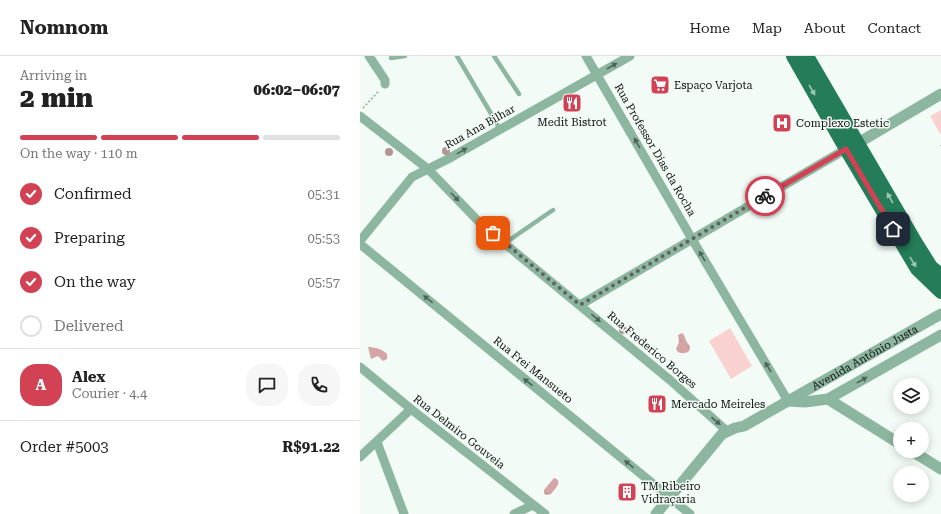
<!DOCTYPE html>
<meta charset="utf-8">
<style>
:root{--surface:#fff;--page:#f6f6f6;--text:#222;--muted:#767676;--line:#e0e0e0;--accent:#d34254}
body{margin:0;font-family:"Roboto Serif",serif;background:var(--page);color:var(--text);height:100vh;display:flex;flex-direction:column;font-size:15px;white-space:nowrap}
*{box-sizing:border-box;margin:0}
p{font-size:13px;color:var(--muted)}
.icon{flex:none;width:22px;height:22px;fill:none;stroke:currentColor;stroke-width:2;stroke-linecap:round;stroke-linejoin:round}
.map{position:relative;flex:1;overflow:hidden}
.sheet{display:flex;flex-direction:column;background:var(--surface);width:360px}
.sheet>*{flex:none}
.fabs{position:absolute;left:533px;top:322px;display:grid;gap:8px}
.fabs a{display:grid;place-items:center;width:36px;height:36px;border-radius:50%;background:var(--surface);box-shadow:0 2px 10px #0003;font-size:20px}
.pin{position:absolute;display:grid;place-items:center;width:34px;height:34px;color:#fff;margin:-17px;border-radius:8px;box-shadow:0 2px 6px #0006}
.courier{position:absolute;display:grid;place-items:center;width:40px;height:40px;margin:-20px;border:3px solid #d34254;border-radius:50%;background:#fff;color:#222;box-shadow:0 1px 5px #0007}
.overview em{font-style:normal;font-weight:800}
.overview div{display:flex;flex-direction:column-reverse}
.overview{display:flex;align-items:center;justify-content:space-between;height:68px;padding:0 20px}
h1{font-size:26px;font-weight:800;line-height:30px}
.bar{display:grid;grid-template-columns:repeat(4,1fr);gap:6px 4px;align-content:center;height:48px;padding:0 20px}
.bar i{height:5px;border-radius:3px;background:var(--line)}
.bar .on{background:var(--accent)}
.bar p{grid-column:span 4}
.line{display:flex;align-items:center;gap:10px;padding:0 20px;border-top:1px solid var(--line)}
.line div{flex:1}
.round{display:grid;place-items:center;flex:none;width:42px;height:42px;border-radius:16px;background:var(--page)}
ol{padding:0 20px;list-style:none}
li{display:flex;align-items:center;gap:12px;height:44px}
li p{margin-inline-start:auto}
li .icon{padding:4px;border-radius:50%;background:var(--accent);color:#fff;stroke-width:4}
li:last-child{color:var(--muted)}
li i{width:22px;height:22px;border:2px solid var(--line);border-radius:50%}
header{display:flex;align-items:center;gap:24px;box-sizing:border-box;height:56px;padding:0 20px;background:var(--surface);border-bottom:1px solid var(--line)}
header strong{font-size:19px}
nav{display:flex;gap:22px;margin-inline-start:auto;font-size:14px}
main{display:flex;flex:1;min-height:0}
.map>svg:first-child{display:block}
.grass{fill:#f9d1d1}
.water{fill:url(#water-ripples)}
.lines{fill:none;stroke-linecap:round;stroke-linejoin:round}
.path{stroke:#adb4b0;stroke-width:2;stroke-dasharray:2 2;stroke-linecap:butt}
.service{stroke:#8db6a0;stroke-width:4.5}
.minor{stroke:#8db6a0;stroke-width:9}
.tertiary{stroke:#8db6a0;stroke-width:11}
.primary{stroke:#247c58;stroke-width:14}
.tree{fill:#b49594}
.oneway{fill:#4e6458}
.oneway2{fill:#a0c8b7}
.done{stroke:#5e6360;stroke-width:4;stroke-dasharray:0 7.2}
.route{stroke:#d34254;stroke-width:5}
.labels{text-anchor:middle;dominant-baseline:central;stroke-width:3;stroke-linejoin:round;paint-order:stroke}
.poi-label{font-size:11px;fill:#0e110f;stroke:#f2fbf6;text-anchor:start}
.street-label{font-size:11px;fill:#0e110f;stroke:#f2fbf6}
</style>
<header>
<strong>Nomnom</strong>
<nav><a>Home</a><a>Map</a><a>About</a><a>Contact</a></nav>
</header>
<main>
<section class="sheet">
<div class="overview"><div><h1>2 min</h1><p>Arriving in</p></div><em>06:02–06:07</em></div>
<div class="bar"><i class="on"></i><i class="on"></i><i class="on"></i><i></i><p>On the way · 110 m</p></div>
<ol>
<li><svg class="icon" aria-label="check" viewBox="0 0 24 24"><path d="M5 12l5 5 9-10"/></svg>Confirmed<p>05:31</p></li>
<li><svg class="icon" aria-label="check" viewBox="0 0 24 24"><path d="M5 12l5 5 9-10"/></svg>Preparing<p>05:53</p></li>
<li><svg class="icon" aria-label="check" viewBox="0 0 24 24"><path d="M5 12l5 5 9-10"/></svg>On the way<p>05:57</p></li>
<li><i></i>Delivered</li>
</ol>
<div class="line" style="height:72px"><b class="round" style="background:var(--accent);color:#fff">A</b><div><b>Alex</b><p>Courier · 4.4</p></div><a class="round"><svg class="icon" aria-label="chat" viewBox="0 0 24 24"><path d="M4 5h16v11H9l-5 4z"/></svg></a><a class="round"><svg class="icon" aria-label="phone" viewBox="0 0 24 24"><path d="M5 4h4l2 5-3 2q2 4 5 5l2-3 5 2v4C11 20 4 13 5 4z"/></svg></a></div>
<div class="line" style="height:52px"><div>Order #5003</div><b>R$91.22</b></div>
</section>
<div class="map">
<svg width="581" height="458" viewBox="0 0 581 458">
<defs>
<pattern id="water-ripples" width="26" height="14" patternUnits="userSpaceOnUse"><rect width="26" height="14" fill="#d5a4a4"/><path d="M2 4q2-2 4 0t4 0M15 11q2-2 4 0t4 0" fill="none" stroke="#b68c8c"/></pattern>
</defs>
<rect width="100%" height="100%" fill="#f2fbf6"/>
<path class="grass" d="M581,54v23l-1,1 -10,-18z
M370,272l22,38 -21,13 -22,-38z"/>
<path class="water" d="M322,277l2,2c1,2 1,4 2,5 2,6 7,6 2,12 -5,2 -10,2 -12,-3l3,-7 -1,-7z
M10,291c7,1 12,2 17,7v5l-4,2 -5,-5 -7,3 -3,-12z
M194,422c10,3 0,12 -3,16l-5,1 -2,-2v-3z"/>
<g class="lines">
<path class="path" d="M3,52l16,-17
M581,89v1"/>
<path class="service" d="M97,0l39,66 4,8
M134,0l25,38
M31,2l14,-2
M145,187l48,-33"/>
<path class="minor" d="M9,0l16,24v4
M226,0l106,183 96,162
M0,60l68,53 53,55 189,156 58,52
M0,185l52,-64 36,-18 182,-103
M0,188l330,270
M220,249l266,-156
M0,311l51,42 134,105
M17,386l27,72
M0,401l51,-48
M154,458l19,-9"/>
<g class="tertiary">
<path d="M498,87l83,-49"/>
<path d="M468,343l72,45"/>
<path d="M429,345l16,1 23,-3 113,-64"/>
<path d="M552,395l29,18"/>
<path id="s1" d="M296,458l66,-80 13,-6 9,-2 197,-112"/>
</g>
<path class="primary" d="M433,0l53,93 71,120 24,23
M447,0l109,187 15,24 10,8"/>
</g>
<g class="tree">
<circle cx="86" cy="95" r="4"/>
<circle cx="29" cy="96" r="4"/>
<circle cx="263" cy="274" r="4"/>
</g>
<defs><path id="oneway-solid" d="M-6-.8H1V-3.2L6.5 0L1 3.2V.8H-6Z"/></defs>
<g class="oneway">
<use href="#oneway-solid" transform="translate(252 10) rotate(-30)"/>
<use href="#oneway-solid" transform="translate(277 87) rotate(-120)"/>
<use href="#oneway-solid" transform="translate(102 95) rotate(-29)"/>
<use href="#oneway-solid" transform="translate(95 141) rotate(46)"/>
<use href="#oneway-solid" transform="translate(342 200) rotate(-121)"/>
<use href="#oneway-solid" transform="translate(68 243) rotate(-141)"/>
<use href="#oneway-solid" transform="translate(236 262) rotate(40)"/>
<use href="#oneway-solid" transform="translate(408 311) rotate(-121)"/>
<use href="#oneway-solid" transform="translate(502 324) rotate(-29)"/>
<use href="#oneway-solid" transform="translate(168 326) rotate(-141)"/>
<use href="#oneway-solid" transform="translate(356 365) rotate(41)"/>
<use href="#oneway-solid" transform="translate(269 408) rotate(-141)"/>
</g>
<g class="oneway2">
<use href="#oneway-solid" transform="translate(452 34) rotate(60)"/>
<use href="#oneway-solid" transform="translate(530 142) rotate(-120)"/>
<use href="#oneway-solid" transform="translate(553 206) rotate(59)"/>
</g>
<g class="lines">
<path class="done" d="M133,177l87,72 185,-109"/>
<path class="route" d="M405,140l81,-47 47,80"/>
</g>
<defs>
<symbol id="supermarket-square" viewBox="-11 -11 22 22"><rect x="-9" y="-9" width="18" height="18" rx="4" fill="#d34254" stroke="#f2fbf6"/><path d="M-6-5.5h2.5l.6 2H6L4.5 2H-2.5L-4.4-4H-6ZM-1.5 3.2a1.3 1.3 0 1 0 .1 0ZM3 3.2a1.3 1.3 0 1 0 .1 0Z" fill="#fff"/></symbol>
<symbol id="restaurant-square" viewBox="-11 -11 22 22"><rect x="-9" y="-9" width="18" height="18" rx="4" fill="#d34254" stroke="#f2fbf6"/><path d="M-5-6h1v4h1v-4h1v4h1v-4h1v5L-1.5 .5V6h-2V.5L-5-1ZM5-6V6H3V1.5H1.5Q1.5-4 5-6Z" fill="#fff"/></symbol>
<symbol id="hospital-square" viewBox="-11 -11 22 22"><rect x="-9" y="-9" width="18" height="18" rx="4" fill="#d34254" stroke="#f2fbf6"/><path d="M-5-5h3v3.5h4V-5h3V5h-3V1.5h-4V5h-3Z" fill="#fff"/></symbol>
<symbol id="building-square" viewBox="-11 -11 22 22"><rect x="-9" y="-9" width="18" height="18" rx="4" fill="#d34254" stroke="#f2fbf6"/><path d="M-4-6H4V6H1V3H-1V6H-4ZM-2.5-4.3h1.7v1.8h-1.7ZM.8-4.3h1.7v1.8H.8ZM-2.5-1h1.7V.8h-1.7ZM.8-1h1.7V.8H.8Z" fill="#fff"/></symbol>
</defs>
<g fill-rule="evenodd">
<use href="#supermarket-square" x="289" y="18" width="22" height="22"/>
<use href="#restaurant-square" x="201" y="36" width="22" height="22"/>
<use href="#hospital-square" x="411" y="56" width="22" height="22"/>
<use href="#restaurant-square" x="286" y="337" width="22" height="22"/>
<use href="#building-square" x="256" y="425" width="22" height="22"/>
</g>
<g class="labels">
<g class="poi-label">
<text x="314" y="29">Espaço Varjota</text>
<text x="212" y="66" text-anchor="middle">Medit Bistrot</text>
<text x="436" y="67">Complexo Estetic</text>
<text x="311" y="348">Mercado Meireles</text>
<text x="281" y="430">TM Ribeiro<tspan x="281" dy="13">Vidraçaria</tspan></text>
</g>
<g class="street-label">
<text transform="translate(120 71) rotate(-29)">Rua Ana Bilhar</text>
<text transform="translate(295 94) rotate(60)">Rua Professor Dias da Rocha</text>
<text transform="translate(292 294) rotate(40)">Rua Frederico Borges</text>
<text stroke="none"><textPath href="#s1" startOffset="266">Avenida Antônio Justa</textPath></text>
<text transform="translate(173 314) rotate(39)">Rua Frei Mansueto</text>
<text transform="translate(99 376) rotate(38)">Rua Delmiro Gouveia</text>
</g>
</g>
</svg>
<div class="fabs">
<a><svg class="icon" aria-label="layers" viewBox="0 0 24 24"><path d="M12 4l9 5-9 5-9-5zM3 14l9 5 9-5"/></svg></a>
<a>+</a>
<a>−</a>
</div>
<div class="pin" style="left:133px;top:177px;background:#ea580c"><svg class="icon" aria-label="bag" viewBox="0 0 24 24"><path d="M5 8h14l-1 12H6zM9 8a3 3 0 0 1 6 0"/></svg></div>
<div class="pin" style="left:533px;top:173px;background:#1f2937"><svg class="icon" aria-label="home" viewBox="0 0 24 24"><path d="M3 11l9-7 9 7M6 9v11h12V9"/></svg></div>
<div class="courier" style="left:405px;top:140px"><svg class="icon" aria-label="bike" viewBox="0 0 24 24"><circle cx="6" cy="16" r="4"/><circle cx="18" cy="16" r="4"/><path d="M6 16l4-8h5l3 8M10 8l3 8H6M13 5h3"/></svg></div>
</div>
</main>
